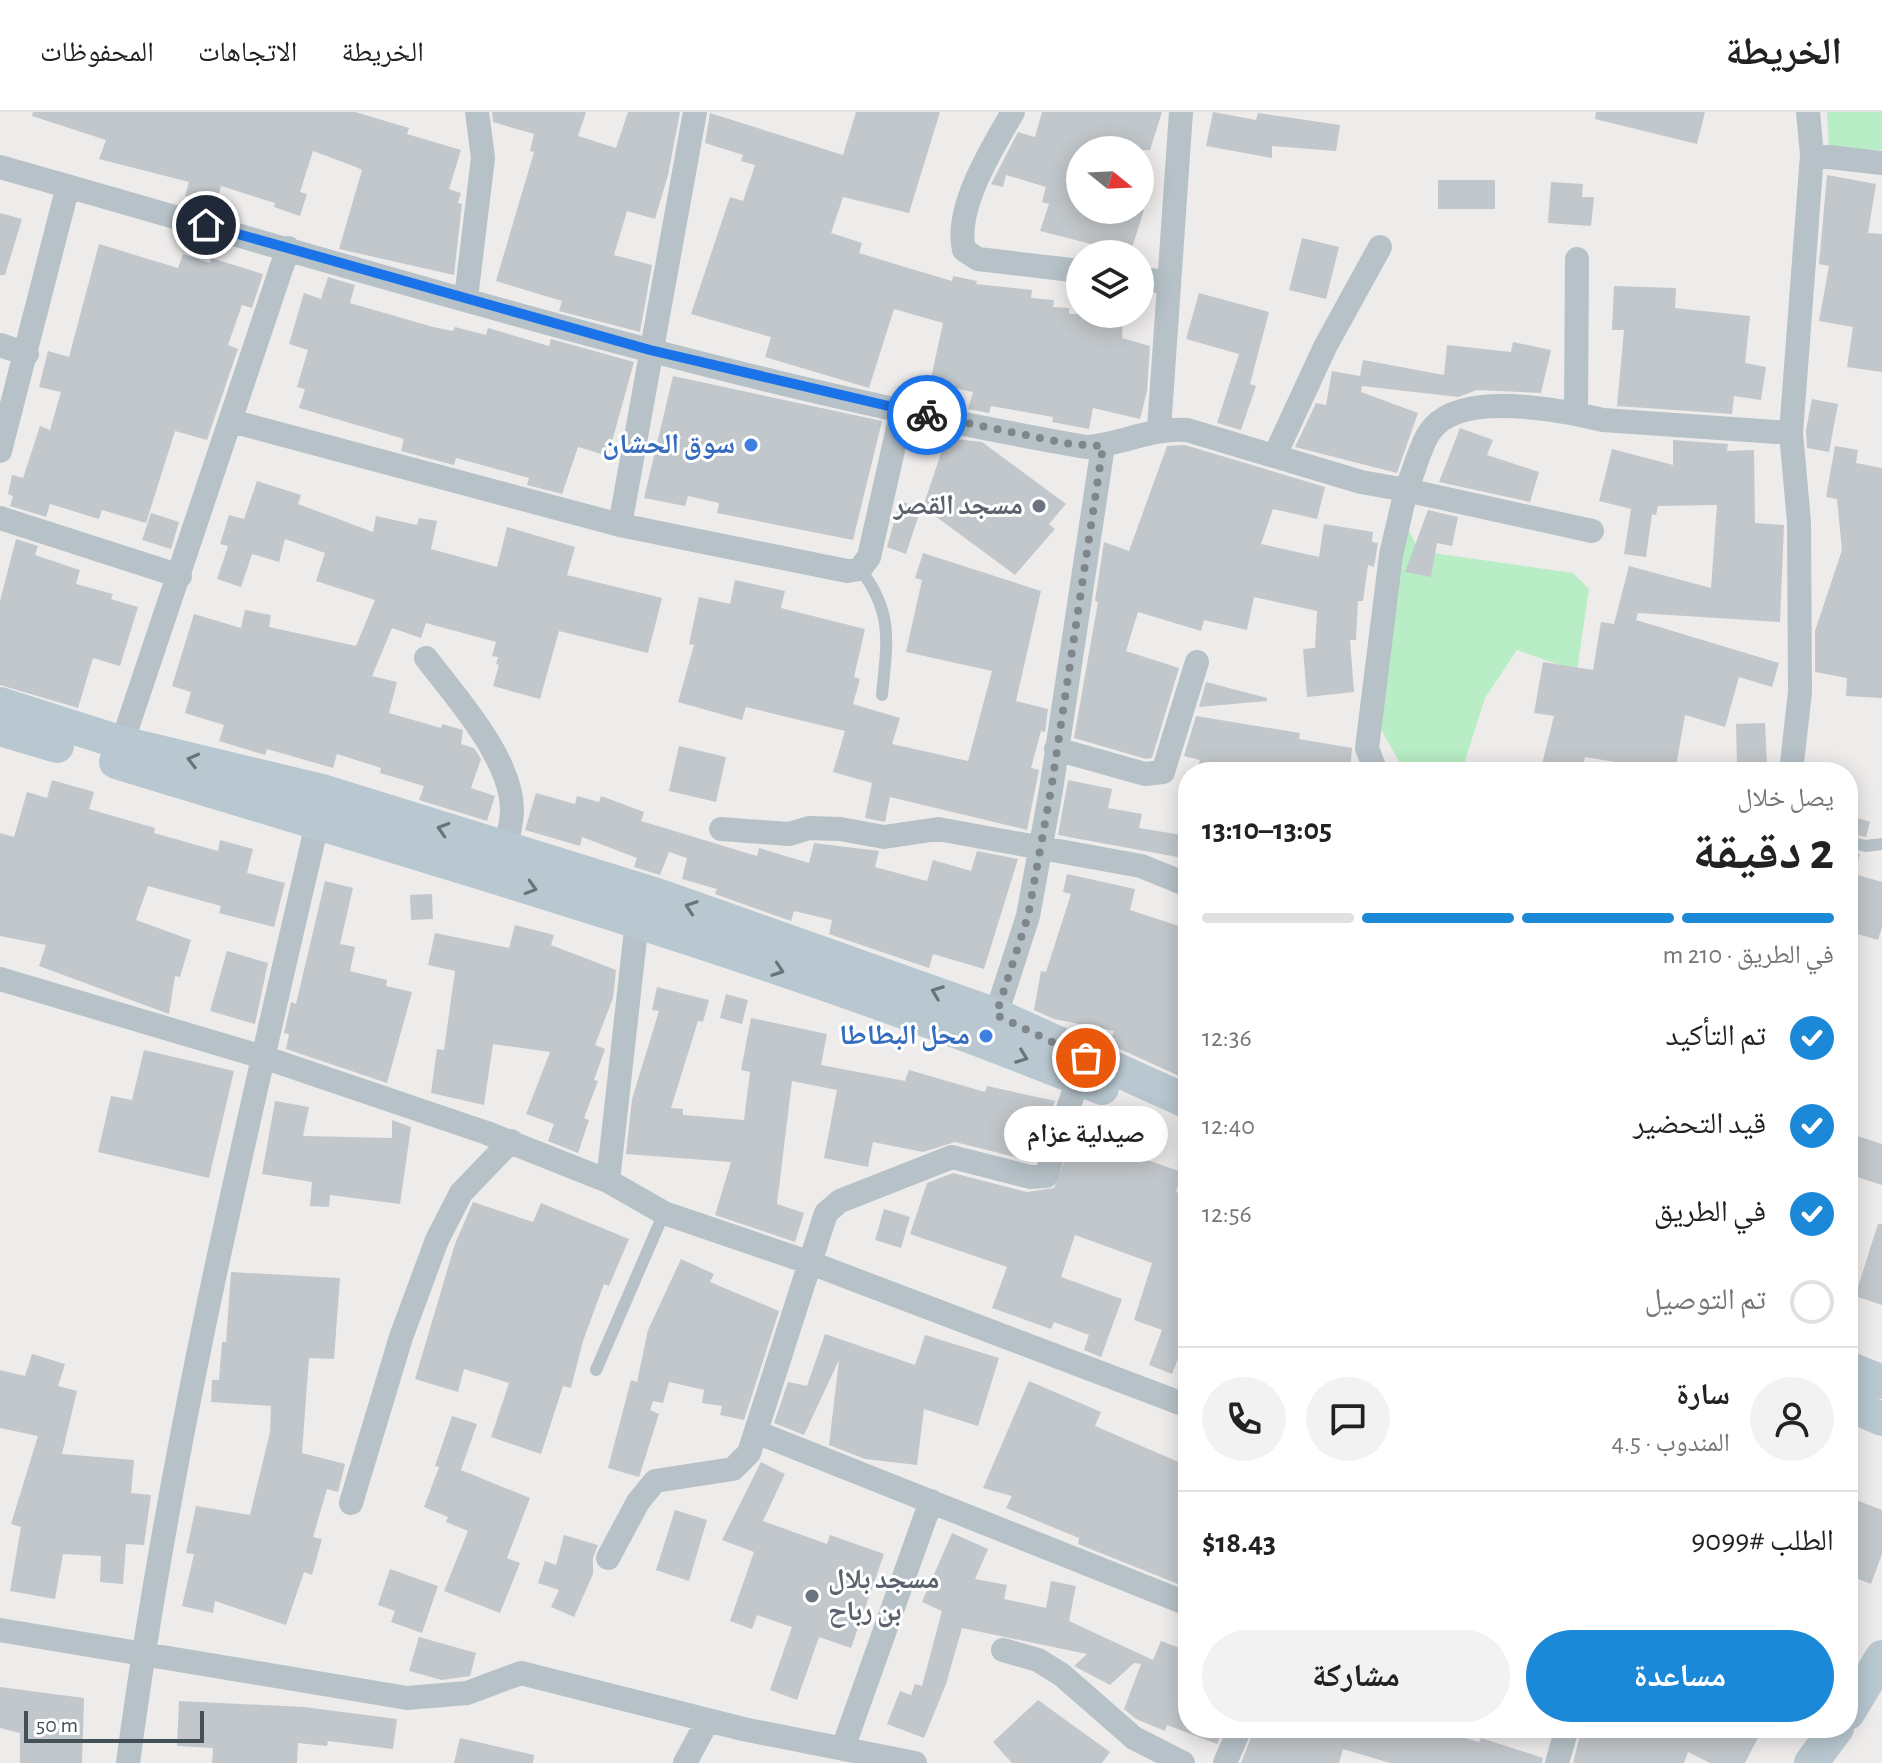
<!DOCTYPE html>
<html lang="ar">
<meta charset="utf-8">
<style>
:root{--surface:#fff;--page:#f2f2f2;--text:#222;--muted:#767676;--line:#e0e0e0;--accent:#1b88d8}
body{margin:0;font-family:"Alegreya Sans","Noto Naskh Arabic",sans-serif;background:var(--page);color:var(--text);direction:rtl;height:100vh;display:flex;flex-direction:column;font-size:30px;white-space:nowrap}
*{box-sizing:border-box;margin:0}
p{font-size:26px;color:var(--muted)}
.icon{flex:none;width:44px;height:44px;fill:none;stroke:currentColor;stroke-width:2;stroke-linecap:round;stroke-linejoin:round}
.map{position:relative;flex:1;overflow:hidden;direction:ltr}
.drawer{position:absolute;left:1178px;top:650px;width:680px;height:976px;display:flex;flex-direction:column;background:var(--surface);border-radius:32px;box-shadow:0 4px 20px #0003;direction:rtl}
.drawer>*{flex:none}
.needle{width:52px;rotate:108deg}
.buttons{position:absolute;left:1066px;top:24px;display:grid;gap:16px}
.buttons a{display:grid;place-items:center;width:88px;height:88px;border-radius:50%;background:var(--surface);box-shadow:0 4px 20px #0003;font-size:40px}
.scale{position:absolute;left:24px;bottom:20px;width:180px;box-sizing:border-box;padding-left:8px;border:4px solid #445158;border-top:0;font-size:22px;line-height:28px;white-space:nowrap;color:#445158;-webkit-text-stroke:6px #fff;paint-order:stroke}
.pin{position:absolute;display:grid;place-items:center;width:68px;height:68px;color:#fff;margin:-34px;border:4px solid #fff;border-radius:50%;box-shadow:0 2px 8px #0007}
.courier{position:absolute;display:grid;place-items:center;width:80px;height:80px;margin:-40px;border:6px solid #1a73e8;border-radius:50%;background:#fff;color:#222;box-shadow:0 2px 10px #0007}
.bubble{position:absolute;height:56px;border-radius:28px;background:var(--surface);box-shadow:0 4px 20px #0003;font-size:26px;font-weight:700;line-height:56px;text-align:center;direction:rtl}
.overview em{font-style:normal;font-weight:700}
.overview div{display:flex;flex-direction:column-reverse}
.overview{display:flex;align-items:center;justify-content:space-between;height:136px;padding:0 24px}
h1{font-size:52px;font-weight:700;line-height:60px}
.bar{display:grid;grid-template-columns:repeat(4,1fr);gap:12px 8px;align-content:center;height:96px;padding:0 24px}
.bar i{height:10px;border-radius:6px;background:var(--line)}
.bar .active{background:var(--accent)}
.bar p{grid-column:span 4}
.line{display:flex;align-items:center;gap:20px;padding:0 24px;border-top:2px solid var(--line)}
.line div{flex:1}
.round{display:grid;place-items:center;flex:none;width:84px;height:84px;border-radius:42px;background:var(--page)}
ol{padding:0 24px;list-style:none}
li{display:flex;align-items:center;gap:24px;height:88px}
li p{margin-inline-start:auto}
li .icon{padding:8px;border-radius:50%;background:var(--accent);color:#fff;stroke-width:4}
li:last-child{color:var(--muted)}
li i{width:44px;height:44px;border:4px solid var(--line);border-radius:50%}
.primary-button{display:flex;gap:16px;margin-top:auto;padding:16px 24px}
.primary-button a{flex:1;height:92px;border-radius:48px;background:var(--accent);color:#fff;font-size:32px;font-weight:700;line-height:92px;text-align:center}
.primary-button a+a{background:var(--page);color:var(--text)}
header{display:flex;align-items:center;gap:48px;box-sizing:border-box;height:112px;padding:0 40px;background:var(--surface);border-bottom:2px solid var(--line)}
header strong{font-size:38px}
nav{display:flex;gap:44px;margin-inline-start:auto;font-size:28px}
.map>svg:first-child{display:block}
.green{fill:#b8edc5}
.building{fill:#c2c7cb}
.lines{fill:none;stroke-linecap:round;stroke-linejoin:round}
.lane{stroke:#b6c2c8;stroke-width:12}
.street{stroke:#b6c2c8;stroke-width:24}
.secondary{stroke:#b8c7d0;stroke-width:34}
.oneway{stroke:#67747c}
.done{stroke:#80878b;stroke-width:8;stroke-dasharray:0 14.4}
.route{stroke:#1a73e8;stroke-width:10}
.shop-dot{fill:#3f7fe0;stroke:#fff;stroke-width:3}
.worship-dot{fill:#6b7280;stroke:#fff;stroke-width:3}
.labels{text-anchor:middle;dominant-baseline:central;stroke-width:6;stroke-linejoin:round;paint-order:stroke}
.shop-label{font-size:28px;font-weight:bold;fill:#366cbe;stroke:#fff;text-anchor:end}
.worship-label{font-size:28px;font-weight:bold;fill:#5b616d;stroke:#fff;text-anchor:end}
</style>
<header>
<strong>الخريطة</strong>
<nav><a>الخريطة</a><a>الاتجاهات</a><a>المحفوظات</a></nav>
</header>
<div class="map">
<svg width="1882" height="1651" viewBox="0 0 1882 1651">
<rect width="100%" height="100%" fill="#eeebeb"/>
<path class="green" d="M1827,0h55v38l-53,-2z
M1407,415l12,24 154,22 16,16 -12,82 -60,-21 -32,48 -22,69 -25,-3 -4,8h-29l-27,-48z"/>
<path class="building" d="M33,0h322l54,16 -2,6 54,16 -12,39 12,4 -3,10 4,1 -8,71 -115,-26 23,-79 -6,-3 -43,-16 -13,41 7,2 -7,22 -26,-9 1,-4 -54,-17 -5,19 -31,-9 4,-14 -90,-23 7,-19 -74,-24z
M492,0h94l-8,24 38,12 12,-36h52l-12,63 -13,44 -28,-8 -13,44 38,10 -12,67 -81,-21 3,-10 -66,-20 38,-129 -4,-1 4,-17 -41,-12z
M856,0h84l-31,101 -66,-16 -12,36 31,10 -3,10 46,14 47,14 1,-5 24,5 -1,3 56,6 -1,8 23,2 -1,7 16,1v6h54l-1,24 28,8 -3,45 -7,28 -47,-11 -4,21 -37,-7 1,-5 -62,-11 -2,7 -21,-4 5,-17 -43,-9 13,-60 -49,-14 -25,79 -104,-31 6,-20 -80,-23 39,-117 13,4 12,-36 -14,-4 2,-6 -38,-12 5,-30 133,42z
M1042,0h120l-12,38h-26l-16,-5 -2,5h-26v60h64l-14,44 -90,-23 9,-27 -7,-2 4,-15 -40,-12 -3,12 -12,-3 27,-52 17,5z
M1213,0l43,8 2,-7 82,12 -4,26 -64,-5v12l-66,-12z
M1596,0h109l-8,32 -102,-25z
M1827,63l49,9 -8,49 14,1v138l-35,-5 6,-40 -34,-6 10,-55 -10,-2z
M1438,68h57v29h-57z
M1551,70l32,2 -1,13h12l-3,29 -43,-3z
M0,101l22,6 -17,56h-5z
M1302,126l37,9 -13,52 -37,-9z
M99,132l79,24 5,-14 27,9 1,-5 52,16 -11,34 -10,-3 -14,40 10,4 -31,91 -32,-9 -29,92 -44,-13 -3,9 -49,-15 -4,13 -36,-11 3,-10 -5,-2 4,-19 11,3 17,-52 10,4 11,-38 -22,-5 9,-36 21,6z
M328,165l27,8 -5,18 83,24 20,4 2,-4 31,8 2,-7 61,18 2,-7 83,23 -26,94 -30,-9 -16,47 -35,-9 2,-7 -73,-20 -2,7 -53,-14 3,-12 -105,-31 6,-19 -8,-2 11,-37 -19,-6 15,-51 17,6z
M1614,174l62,2 -1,20 75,8 -5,47 21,4 -5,33 -27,-4 -2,18 -115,-8 7,-76h-12z
M1199,181l70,19 -19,72 6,2 -15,44 -24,-7 22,-69 -53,-15z
M1513,230l38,8 -10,43 -64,-3 -19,7 -96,-11 -1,6 57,21 -21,60 -102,-26 21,-44 10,2 6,-34 28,5 3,-16 81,15 3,-30 64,7z
M673,264l209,45 -29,119 -136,-27 2,-10 -31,-7 -3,10 -41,-8z
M1812,287l26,5 -9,48 -22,-4 -1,-18z
M1460,316l33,12 -6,15 52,17 -9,30 -91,-20z
M946,326l36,4 84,62 -17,20 6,5 -40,46 -92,-68z
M1673,328l55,4 -1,7 27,-1 1,73 29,2 -4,97 -142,-9 -2,7 143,43 -7,24 -33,-10 -14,50 -40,-12 -10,57 -90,-15 -4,15h-41l14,-56 -20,-3 9,-51 50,8 8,-48 13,2 15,-58 82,22 6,-83 -59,1 -2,9 -4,-1 -6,43 -22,-3 7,-45 -32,-8 13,-52 61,16z
M1185,333l140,42 -8,32 -44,-10 -12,35 58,13 5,-33 49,8 -1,10 6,1 -4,24 -6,-2 -5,36h-5l-2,39h-6l4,52 -47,5 -4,-48 12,-1 2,-37 -63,-14 -7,33 -43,-10 -3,11 -63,-19 -12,39 53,17 -27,90 -6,1 -72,-21 24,-136 -3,-1 9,-59 25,9 38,-105z
M1835,334l23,4 -2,13 26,5v230l-36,-2 1,-18 -32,-6v-41l27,-81 -5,-51 -11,-2z
M257,369l44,14 -3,9 75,28 3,-16 41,9 2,-7 18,3 -6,28 66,18 10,-40 68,20 -8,28 95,23 -14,55 -89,-22 -19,68 -47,-13 6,-21 -3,-1 2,-7 -6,-1 4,-14 -70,-19 -5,15 -29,-10 -20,48 25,6 -8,31 52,15 1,-4 21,6 -2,14 13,4 7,11 -10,29 24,8 -8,25 -68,-21 5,-14 -44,-13 1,-5 -44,-14 -4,14 -66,-19 -2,6 -46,-14 5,-16 -39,-12 6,-21 -19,-6 22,-72 47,14 4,-18 26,5 -2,12 87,19 19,-46 -59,-19 9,-28 -40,-14 -6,23 -27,-8 -11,33 -24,-8 11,-33 -8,-2 9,-29 15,4z
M900,389l21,7 -15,46 -19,-7z
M1428,398l30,7 -6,29 -15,-3 -6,34 -26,-5z
M151,401l28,9 -8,27 -29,-9z
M16,427l22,7 -3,9 45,15 -4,14 37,10 -2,5 27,8 -18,59 -27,-8 -15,50 -78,-23v-84z
M923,441l118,38 -25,110 32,8 -3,23 -4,-1 -10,37 8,2 -12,60 -137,-33 -5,25 -20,-4 7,-35 -39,-11 12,-41 -99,-24 -4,13 -64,-18 16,-57 -5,-1 10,-47 31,7 5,-24 50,11 -4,17 84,21 -11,48 6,2 -7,25 47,14 -8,26 76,17 24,-90 -86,-19 16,-72 -7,-2z
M1206,570l61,16v3l-68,6z
M1196,604l104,17 -1,6 53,9 -2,24h-154l4,-12 -16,-4z
M1765,611l2,40 -30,2 -1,-41z
M679,634l47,11 -10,45 -47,-11z
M52,668l42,12 -5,17 66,19 -1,5 64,18 2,-11 33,9 -6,24 38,10 -11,44 -55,-14 2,-7 -73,-20 -12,34 55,20 -11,37 -5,-1 -6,38 -130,-48 7,-21 -46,-9v-103l14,4 13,-45 20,6z
M1068,668l44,9 -4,19 34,6 -3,14 49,8v23l-130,-24z
M536,681l39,11 2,-8 22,6 2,-6 43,16 -3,9 116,35 2,-8 50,15 5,-20 65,8 -4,16 52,14 6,-21 38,11 6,-20 41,8 -34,110 -51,-15 -4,14 -100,-34 3,-14 -38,-9 -3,10 -76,-27 2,-5 -35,-10 5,-21 -18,-6 -9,23 -26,-8 3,-9 -55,-21 -2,9 -55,-16z
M1848,703l22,7 -4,15 -18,-4z
M1848,739l12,3 -6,20 28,8v45l-4,13 -30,-9z
M1067,762l68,15 -5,21 58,19v151l-79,-36 5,-13 -60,-12 -20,-9 7,-39 5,1 25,-78 -8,-2z
M325,769l28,7 -13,56 15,3 -5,24 37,9 -1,6 26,6 -25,91 -101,-34 3,-15 -5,-1 7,-31 5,2z
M432,782l1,25 -22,1 -1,-25z
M515,813l39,10 -3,10 65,25 -3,28 -18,47 10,4 -11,31 4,1 -14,37 5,2 -11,33 -30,-12 6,-17 -28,-10 24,-62 -57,-8 -9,61 -53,-12 6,-44 7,1 11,-79 -27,-6 7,-32 74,15z
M227,839l41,12 -13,61 -45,-13z
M657,875l52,13 -6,22 -5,-1 -27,87 12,1v6l61,5 6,-48 -9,-2 10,-52 76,16 -6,31 84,16 4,-11 76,22 2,-6 68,15 -20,61 -80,-20 -32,10 -50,-10 -5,25 -44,-9 13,-68 -45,-9 -15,123 27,9 -9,29 -80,-27 16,-53 -105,-8 6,-55 27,-88 -7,-1z
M726,882l22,6 -6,24 -22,-6z
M144,938l90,21 -25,107 -111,-26 13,-56 21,4z
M275,989l34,6 -6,29 89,2v-18l19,7 -11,77 -70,-9 -1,12 -19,-1 2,-24 -50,-8z
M1077,1016l37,11 -2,9 70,24 -6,20 12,5v137l-16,40 -23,-9 13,-35 -28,-10 18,-57 -77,-28 -14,42 61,22 -21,58 -17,-7 5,-15 -35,-13 -3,7 -59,-21 15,-41 -97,-33 17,-51 26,-10 74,19 27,-4z
M1848,1021l34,11v41l-34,-11z
M473,1090l60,20 8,-19 88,36 -20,47 -5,-2 -21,57 -12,47 -8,-2 -22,68 -50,-17 18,-54 -45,-14 -6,23 -43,-13 40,-135z
M884,1097l26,8 -9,31 -26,-8z
M1878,1112h4v81l-27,-9z
M681,1147l33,15 -4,8 69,29 -35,109 -24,-5 2,-9 -20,-3 2,-13 -35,-8 -6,21 -10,-2 -3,9 9,4 -20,63 -31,-9 23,-88 6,2 11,-52z
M231,1160l109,6 -6,81 -25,-1 -7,95 43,11 -7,28 -11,-3 -14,48 9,2 -10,36 -8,-3 -18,53 -71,-24 -2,12 -31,-7 12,-52 -8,-1 10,-47 54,9 20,-83 1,-26 -60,-4 1,-22h7l3,-38h4z
M825,1222l90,31 10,-30 74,23 -21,68 -54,-17 -7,56 -52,-6 -36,-14 10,-85 -35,75 -30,-12 14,-41 19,4z
M32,1242l33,10 -7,22 19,5 -15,63 72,6 -3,33 20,2 -7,50 -18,-1 -3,40 -23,-2 1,-26 -38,-2 -8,45 -45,-8 11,-64 -10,-3 27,-88 -38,-8v-58l25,6z
M1029,1269l72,31 -6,14 93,40v122l-110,-44 1,-6 -73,-30 6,-12 -29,-8z
M452,1304l25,8 -16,46 69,28 -23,60 13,5 -20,50 -56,-22 24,-60 -22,-9 2,-5 -24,-10 15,-40 -4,-1z
M761,1350l24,12 -22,47 64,23 3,-9 54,19 -33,94 -32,-11 -22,63 -27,-10 22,-63 -35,-12 -5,14 -22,-8 24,-69 -32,-12z
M1848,1385l34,13v44l-11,30 -23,-9z
M675,1398l32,10 -18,61 -33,-11z
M952,1421l36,16 -13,30 32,6 -3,14 42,9 5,-27 25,5 -7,35 84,39 8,-19 27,10v77h36l-7,16 -50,-19 -2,6 -29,-12 -12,-10 17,-45 -7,-1 -24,22 -36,-19 13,-12 -125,-26 -16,56 -22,54 -37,-14 13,-33 11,4 4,-11 7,2 20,-75 -20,-9z
M564,1423l34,10 -5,13v16l-19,43 -23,-10 8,-17 -21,-7 7,-22 11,4z
M390,1457l48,17 -16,47 -31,-11 4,-11 -17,-6z
M419,1525l57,16 -6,23 -28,4 -33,-9z
M0,1575l84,11 -2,65h-62v-30l-20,-5z
M1038,1588l72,52 -8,11h-90l-19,-21z
M179,1589l125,6 93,12 -4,30 -65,-8 -1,5 -29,-3 -1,20h-85l1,-15 -36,-2z
M1255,1616h175l49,14 2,-4 62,20 -1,5h-152l-47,-14 -4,14h-98z
M1763,1616l-18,35h-35l-22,-11 -4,11h-111l9,-35z
M460,1626l74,17 -1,8h-79z"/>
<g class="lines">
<path class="lane" d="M860,457c34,44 27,73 22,126
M1848,730l18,4 16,-2
M596,1258l68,-157"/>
<path class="street" d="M1013,0c-21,36 -59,97 -49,138l14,9 102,12
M1812,43l70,8
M0,55c359,101 718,216 1086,280 35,-2 65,-20 101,-17l174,52 45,8 -15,65 -24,193 9,24
M1577,147l-1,155 27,6 188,13
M1140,167l28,3
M466,186l17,-140 -6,-46
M0,233l27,9
M1576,302c-38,-7 -122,-21 -147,19 -10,16 -15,39 -23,57l186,41
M231,309l389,104 227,46 13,-2 9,-12 33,-147
M1159,317l22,-317
M0,339l68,-265
M1275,343l50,-108 55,-100
M0,406l180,58
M620,413l75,-413
M426,546c30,39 86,101 86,152 0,12 -4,26 -6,38
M122,631l166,-495
M1056,637l89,25 18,-2 34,-110
M1791,660l9,-80 -1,-170 -8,-89 21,-278 -4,-43
M721,717l68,5 20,-6 31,1 44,8 54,-8 203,37 47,19
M0,867l263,78 224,76 121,48 56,32 144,49 380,144
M996,903l32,-99 23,-126 52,-344
M608,1069l29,-260
M756,1320l432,172
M351,1391l50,-166 36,-97 24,-47 50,-52
M608,1446l30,-56 17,-21 78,-12 16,-16 77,-240 14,-12 112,-44 78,20 16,-1 32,-97
M0,1518l407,68 60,-5 54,-20 222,56 172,34
M1003,1538l35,10 24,15 72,63 49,25
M843,1636l88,-247
M128,1651c42,-317 117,-628 189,-939
M685,1651l23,-43
M1225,1651l15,-35
M1557,1651l10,-35"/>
<path class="secondary" d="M0,592l122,39 200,48 338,105 336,119 192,87
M0,617l57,17
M116,650c331,101 665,195 986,326
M1848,1256l34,14
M1848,1292l34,15
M1848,1601l34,-56
M1811,1651l26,-35"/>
</g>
<defs><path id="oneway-chevron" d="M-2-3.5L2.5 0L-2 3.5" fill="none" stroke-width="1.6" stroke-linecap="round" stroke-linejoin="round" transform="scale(2)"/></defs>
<g class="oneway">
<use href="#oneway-chevron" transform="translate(193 648) rotate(-166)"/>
<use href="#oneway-chevron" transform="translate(443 717) rotate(-163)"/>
<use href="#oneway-chevron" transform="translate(531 776) rotate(17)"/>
<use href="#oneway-chevron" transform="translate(691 795) rotate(-161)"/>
<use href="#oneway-chevron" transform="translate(778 858) rotate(19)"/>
<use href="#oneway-chevron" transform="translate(937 880) rotate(-159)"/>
<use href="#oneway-chevron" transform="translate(1022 945) rotate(21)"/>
</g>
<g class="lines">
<path class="done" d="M927,303l143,29 33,2 -52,344 -23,126 -32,99 90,43"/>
<path class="route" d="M206,113l444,125 277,65"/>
</g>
<g class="shop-dot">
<circle cx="751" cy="333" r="8"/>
<circle cx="986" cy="924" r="8"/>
</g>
<g class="worship-dot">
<circle cx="1039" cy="394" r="8"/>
<circle cx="812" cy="1484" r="8"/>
</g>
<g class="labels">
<g class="shop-label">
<text x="735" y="333">سوق الحشان</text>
<text x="970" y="924">محل البطاطا</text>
</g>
<g class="worship-label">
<text x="1023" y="394">مسجد القصر</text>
<text x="828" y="1468" text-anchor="start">مسجد بلال<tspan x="828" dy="32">بن رباح</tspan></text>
</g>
</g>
</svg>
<div class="buttons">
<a><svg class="needle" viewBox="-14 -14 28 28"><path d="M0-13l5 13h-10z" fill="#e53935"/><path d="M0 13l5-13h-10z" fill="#767676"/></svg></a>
<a><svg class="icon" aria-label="layers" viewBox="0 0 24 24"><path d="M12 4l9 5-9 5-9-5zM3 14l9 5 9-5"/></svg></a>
</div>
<div class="scale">50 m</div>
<div class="pin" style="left:1086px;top:946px;background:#ea580c"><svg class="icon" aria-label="bag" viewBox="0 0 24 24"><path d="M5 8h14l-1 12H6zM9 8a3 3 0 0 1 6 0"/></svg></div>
<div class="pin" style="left:206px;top:113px;background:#1f2937"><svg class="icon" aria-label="home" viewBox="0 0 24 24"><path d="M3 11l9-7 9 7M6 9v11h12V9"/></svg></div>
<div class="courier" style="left:927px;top:303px"><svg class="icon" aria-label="bike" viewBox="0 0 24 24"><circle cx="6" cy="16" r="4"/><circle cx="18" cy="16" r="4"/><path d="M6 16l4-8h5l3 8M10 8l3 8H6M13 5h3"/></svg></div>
<div class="bubble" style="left:1004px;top:994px;width:164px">صيدلية عزام</div>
<section class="drawer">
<div class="overview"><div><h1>2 دقيقة</h1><p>يصل خلال</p></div><em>13:05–13:10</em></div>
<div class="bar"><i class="active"></i><i class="active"></i><i class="active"></i><i></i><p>في الطريق · 210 m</p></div>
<ol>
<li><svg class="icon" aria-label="check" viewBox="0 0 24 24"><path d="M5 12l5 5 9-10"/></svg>تم التأكيد<p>12:36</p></li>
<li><svg class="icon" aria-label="check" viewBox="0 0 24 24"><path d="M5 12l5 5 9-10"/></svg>قيد التحضير<p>12:40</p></li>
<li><svg class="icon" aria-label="check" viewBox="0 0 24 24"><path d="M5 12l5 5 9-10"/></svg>في الطريق<p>12:56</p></li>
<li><i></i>تم التوصيل</li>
</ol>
<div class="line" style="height:144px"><a class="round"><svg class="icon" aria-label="person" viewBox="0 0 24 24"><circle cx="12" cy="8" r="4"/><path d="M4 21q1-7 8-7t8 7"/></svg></a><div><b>سارة</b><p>المندوب · 4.5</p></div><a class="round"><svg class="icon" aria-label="chat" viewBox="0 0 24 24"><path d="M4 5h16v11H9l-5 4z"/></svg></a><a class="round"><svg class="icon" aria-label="phone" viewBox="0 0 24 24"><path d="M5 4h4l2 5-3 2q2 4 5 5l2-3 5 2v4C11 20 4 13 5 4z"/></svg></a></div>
<div class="line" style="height:104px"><div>الطلب #9099</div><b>$18.43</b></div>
<div class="primary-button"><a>مساعدة</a><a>مشاركة</a></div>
</section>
</div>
